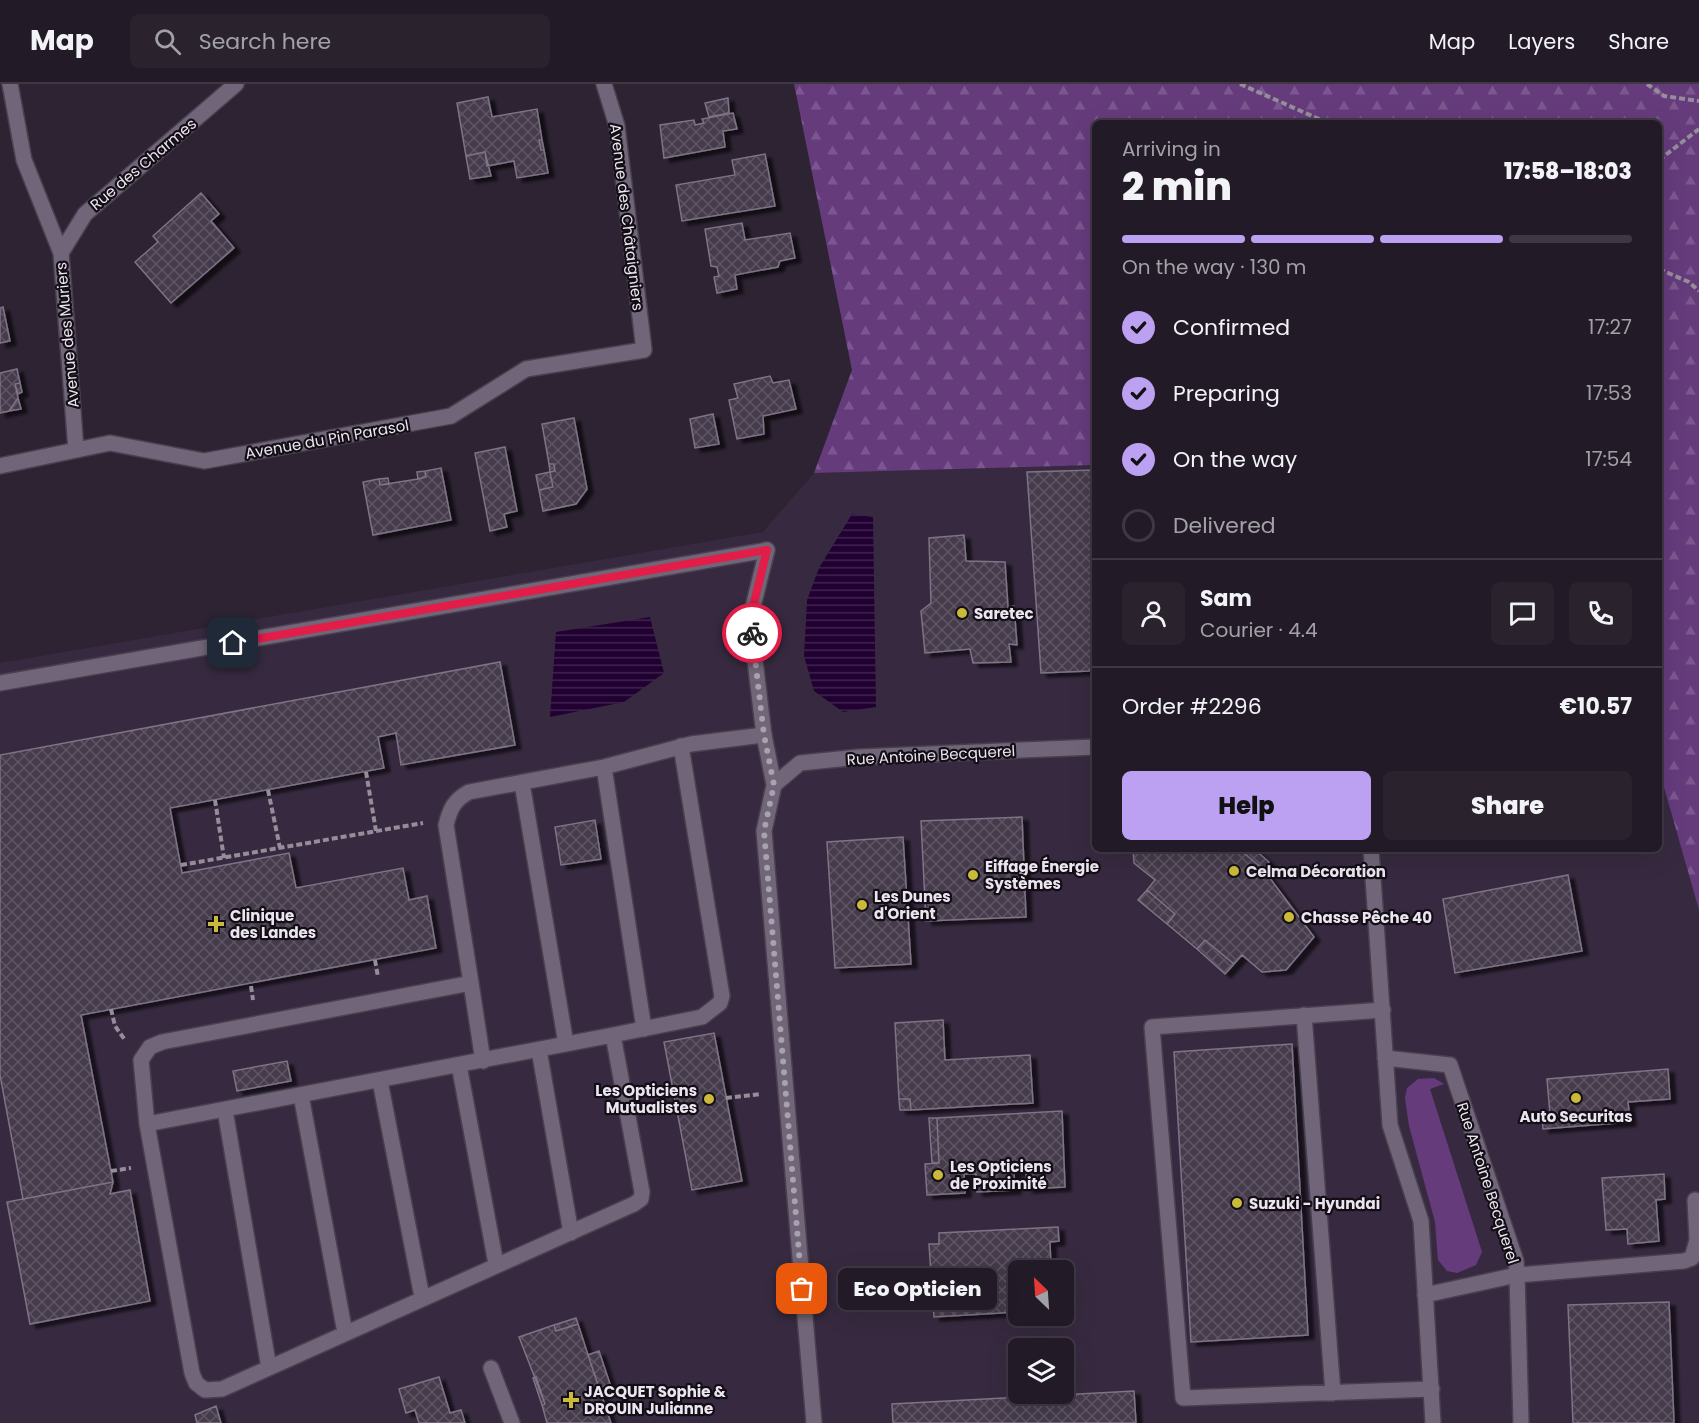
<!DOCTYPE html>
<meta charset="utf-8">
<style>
:root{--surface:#221a26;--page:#2a232e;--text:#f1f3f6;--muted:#a2a1a7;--line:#3f3843;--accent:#bca0f2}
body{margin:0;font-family:Poppins,sans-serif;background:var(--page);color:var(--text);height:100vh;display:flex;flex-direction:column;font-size:22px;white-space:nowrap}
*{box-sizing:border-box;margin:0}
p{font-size:20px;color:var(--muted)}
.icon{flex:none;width:33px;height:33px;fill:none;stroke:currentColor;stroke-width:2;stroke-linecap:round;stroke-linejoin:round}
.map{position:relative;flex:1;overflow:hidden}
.panel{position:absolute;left:1092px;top:36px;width:570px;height:732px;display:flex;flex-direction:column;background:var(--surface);border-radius:9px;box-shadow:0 6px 24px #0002,0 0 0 2px var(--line)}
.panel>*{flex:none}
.needle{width:39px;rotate:335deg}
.buttons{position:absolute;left:1008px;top:1176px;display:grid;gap:12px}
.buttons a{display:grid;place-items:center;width:66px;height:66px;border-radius:9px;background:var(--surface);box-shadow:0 6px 24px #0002,0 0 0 2px var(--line);font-size:30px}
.pin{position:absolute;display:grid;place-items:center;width:51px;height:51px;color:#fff;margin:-26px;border-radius:12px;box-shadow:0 3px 9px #0006}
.courier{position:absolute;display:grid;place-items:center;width:60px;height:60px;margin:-30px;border:4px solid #e11d48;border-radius:50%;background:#fff;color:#222;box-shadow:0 2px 8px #0007}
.bubble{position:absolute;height:42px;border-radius:9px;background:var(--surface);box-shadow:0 6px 24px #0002,0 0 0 2px var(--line);font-size:20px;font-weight:800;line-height:42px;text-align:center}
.summary em{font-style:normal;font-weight:800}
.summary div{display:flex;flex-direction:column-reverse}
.summary{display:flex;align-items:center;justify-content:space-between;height:102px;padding:0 30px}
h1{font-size:39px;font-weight:800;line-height:45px}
.bar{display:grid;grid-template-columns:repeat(4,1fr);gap:9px 6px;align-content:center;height:72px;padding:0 30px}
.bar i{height:8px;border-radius:4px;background:var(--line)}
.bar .selected{background:var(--accent)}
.bar p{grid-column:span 4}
.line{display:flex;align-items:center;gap:15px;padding:0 30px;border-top:2px solid var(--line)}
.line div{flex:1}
.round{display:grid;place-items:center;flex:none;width:63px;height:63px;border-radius:9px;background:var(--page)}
ol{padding:0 30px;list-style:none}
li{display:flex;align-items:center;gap:18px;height:66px}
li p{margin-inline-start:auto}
li .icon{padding:6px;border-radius:50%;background:var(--accent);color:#111;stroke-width:4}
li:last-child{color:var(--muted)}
li i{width:33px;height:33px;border:3px solid var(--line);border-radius:50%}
.action{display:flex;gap:12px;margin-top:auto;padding:12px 30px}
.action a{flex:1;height:69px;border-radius:9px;background:var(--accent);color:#111;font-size:24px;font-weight:800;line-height:69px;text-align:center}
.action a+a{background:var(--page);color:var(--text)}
header{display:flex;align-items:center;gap:36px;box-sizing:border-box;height:84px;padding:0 30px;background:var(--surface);border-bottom:2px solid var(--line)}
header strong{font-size:28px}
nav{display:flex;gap:33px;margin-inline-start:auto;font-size:21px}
.search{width:420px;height:54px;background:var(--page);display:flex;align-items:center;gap:15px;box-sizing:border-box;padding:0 21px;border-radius:9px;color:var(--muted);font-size:22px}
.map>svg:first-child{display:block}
.built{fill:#372a40;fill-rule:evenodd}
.green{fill:#653b7c}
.forest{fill:url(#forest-firs)}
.water{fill:url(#water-rules)}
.building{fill:url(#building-cross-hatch);stroke:#7f7387;stroke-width:1.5;filter:url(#shadow)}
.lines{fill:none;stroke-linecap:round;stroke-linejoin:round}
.lane-casing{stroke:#48404e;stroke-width:18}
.street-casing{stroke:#48404e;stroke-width:18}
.path{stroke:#958d9a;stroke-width:4;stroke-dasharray:6 3;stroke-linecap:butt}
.lane{stroke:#716679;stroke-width:15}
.street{stroke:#716679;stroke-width:15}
.done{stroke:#a8a1ae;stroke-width:6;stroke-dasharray:0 10.8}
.route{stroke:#e11d48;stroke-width:8}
.poi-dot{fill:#caba3a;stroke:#130e16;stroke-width:2}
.labels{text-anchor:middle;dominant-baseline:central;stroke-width:4.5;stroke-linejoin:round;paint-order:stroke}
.street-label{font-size:15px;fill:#ebe5f0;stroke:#130e16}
.poi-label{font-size:15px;font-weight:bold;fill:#ebe5f0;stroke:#130e16;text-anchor:start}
</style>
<header>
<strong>Map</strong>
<div class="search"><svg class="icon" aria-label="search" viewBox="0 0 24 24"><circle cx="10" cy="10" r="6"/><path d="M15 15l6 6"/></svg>Search here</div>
<nav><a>Map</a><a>Layers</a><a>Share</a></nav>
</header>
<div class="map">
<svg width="1699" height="1339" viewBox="0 0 1699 1339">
<defs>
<pattern id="forest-firs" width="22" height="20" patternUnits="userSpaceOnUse" patternTransform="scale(1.5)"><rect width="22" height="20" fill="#653b7c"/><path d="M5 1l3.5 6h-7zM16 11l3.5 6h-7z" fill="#7b578f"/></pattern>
<pattern id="water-rules" width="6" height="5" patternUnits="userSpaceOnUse" patternTransform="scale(1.5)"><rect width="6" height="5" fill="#210032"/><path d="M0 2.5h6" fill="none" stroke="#412550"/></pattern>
<pattern id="building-cross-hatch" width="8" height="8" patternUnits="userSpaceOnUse" patternTransform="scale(1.5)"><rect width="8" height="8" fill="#443a4b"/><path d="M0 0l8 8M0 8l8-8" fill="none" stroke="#5f5665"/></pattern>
<filter id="shadow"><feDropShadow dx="6" dy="4" stdDeviation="1.5" flood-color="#0009"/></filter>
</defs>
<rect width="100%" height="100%" fill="#2d2333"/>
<path class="built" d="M1095,381v384h564v-79l40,140v513h-1699v-760l763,-131 51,-59zM1018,1186h46v46h-46zM1018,1264h46v46h-46z"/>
<path class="green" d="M1434,994l10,6 -14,5 52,163 -6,13 -19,8 -10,-2 -9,-11 -3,-38 -26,-96 -4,-28 2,-10 11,-9z"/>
<path class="forest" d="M794,0h905v826l-40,-140v-647h-564v342l-281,8 38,-103z"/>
<path class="water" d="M852,430l21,3 3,190 -33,5 -29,-21 -10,-35 3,-56 12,-32z
M650,533l14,56 -40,29 -74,15 6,-85z"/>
<path class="building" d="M488,13l4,20 45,-8 5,31h-3l2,10h3l4,23 -31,5 -3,-17 -27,5 -2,-14 -19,4 -9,-53z
M728,14l1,15 -20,4 -4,-14z
M733,29l4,16 -14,2 2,16 -61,11 -4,-33 34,-5 1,5 9,-2 -2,-4z
M539,56h3l2,10h-3z
M485,68l6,24 -21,3 -4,-23z
M765,70l10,52 -93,15 -6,-36 59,-10 -3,-15z
M201,109l18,21 -8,7 23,27 -63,55 -36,-41 23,-20 -5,-6z
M742,139l3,17 45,-7 5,25 -15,3 -2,6 -43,8 2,14 -20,4 -3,-16 5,-1 -2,-9 -6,-1 -6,-37z
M3,223l7,34 -10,2v-35z
M17,285l3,14 -5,1 3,14 -9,13 -9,2v-40z
M770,292l3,7 16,-3 7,29 -33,7 1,18 -27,5 -8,-39 9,-2 -4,-14z
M20,299l2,9 -4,2 -3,-10z
M18,314l3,11 -12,2z
M713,330l6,30 -24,4 -5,-29z
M574,334l13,71 -11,15 -33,7 -4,-21 14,-3 -3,-15 5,-1 -1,-7h-5l-7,-40z
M505,363l12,64 -13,3 3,13 -17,4 -15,-78z
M549,380h5l1,7 -5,1z
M441,384l10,52 -78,15 -10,-53 16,-3 1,6 38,-6 8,-2 -1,-6z
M1095,386v194l-6,7 -48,2 -14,-201z
M425,387l1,6 -8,2 -1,-7z
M550,388l3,15 -14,3 -3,-15z
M388,394l1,6 -9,1 -1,-6z
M964,451l2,26 39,1 3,45 6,-1 3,39 -8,-1 2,18 -38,1 -3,-14 -45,4 -4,-42 10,-8 -2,-65z
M500,578l15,83 -114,20 -5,-32 -18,4 6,31 -214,40 12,65 107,-20 7,35 107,-20 6,32 18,-4 9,52 -355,67 32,167 -90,17 -23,-124v-320z
M1022,733l4,100 -100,4 -5,-100z
M595,736l6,39 -40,6 -6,-38z
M903,753l8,127 -76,4 -8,-126z
M1133,765h106l24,20 51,68 -28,33 -24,2 -20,-17 -8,9 -29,-24 -8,9 -30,-25 8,-10 -28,-24 8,-10 -21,-17z
M1239,765h15l15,13 -6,7z
M1568,791l14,76 -127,22 -12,-74z
M1147,806l28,24 -8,10 -29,-24z
M1205,856l29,24 -9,10 -28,-25z
M943,936l2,40 85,-5 3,48 -122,7 -1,-11h-11l-4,-76z
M714,949l28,148 -50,9 -28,-148z
M1292,960l16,291 -117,7 -17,-290z
M287,977l4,20 -54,10 -4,-20z
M1668,985l2,30 -42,3 2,20 -87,7 -1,-14 8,-1 -3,-35z
M899,1015h11l1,11h-11z
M1062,1027l3,76 -38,2 -1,-18 -12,1 1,18 -38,2 -1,-18h-12l1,19 -38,2 -2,-31 14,-1 -2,-45z
M929,1034h8l2,45h-7z
M1664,1090l1,25 -9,1 3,41 -31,3 -1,-15 -21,1 -4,-52z
M113,1098l-3,12 20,-4 20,111 -120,23 -23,-122z
M1058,1143l1,14 -9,1 1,28h-33v42l-84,5 -5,-73h10v-11z
M1669,1218l5,121h-101l-5,-118z
M576,1234l2,6 -22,7 -2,-6z
M578,1240l10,31 23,68h-64l-5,-18 3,-1 -26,-67 35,-12 2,6z
M599,1267l11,33 -11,4 -11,-33z
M439,1293l11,36 11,-3 4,13h-46l-4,-13 -9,3 -7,-24z
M536,1293l9,27 -3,1 -9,-27z
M1134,1307l2,32h-243l-1,-19z
M216,1322l5,17h-24l-2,-8z"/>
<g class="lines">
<defs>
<path id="lane" d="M0,599l767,-133
M604,683l40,262
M522,699l44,261
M471,899l12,78
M1383,926l-231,17 31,371 249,-9
M1304,931l29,378
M613,951l89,-18 18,-14 2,-7 -41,-250
M539,966l32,183
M459,981l37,199
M380,997l42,216
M301,1011l44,238
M225,1026l44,258
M147,1040l466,-89 29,157 -1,7 -7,5 -412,185 -17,1 -9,-7 -4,-10 -45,-249 -6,-64 9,-13 12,-5 309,-59 -25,-158c4,-16 8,-25 23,-33l135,-25 87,-23 73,-9
M491,1284l21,55
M1521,1339l-4,-148 167,-14 8,-3 5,-18 -2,-40"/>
<path id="street" d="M10,0l14,76 37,93 15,197
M61,169l24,-39 151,-130
M0,382l110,-23 94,18 247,-45 75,-47 118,-19 -27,-224 -13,-42
M767,466l-17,69 14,116 10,50 -10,46 50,592
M774,701l26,-22 59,-6 236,-10
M1371,765l19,276 31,96 12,202
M1385,974l65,7 66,196 1,14 -92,20"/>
</defs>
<use href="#lane" class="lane-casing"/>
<use href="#street" class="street-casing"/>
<path class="path" d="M1240,0l88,39
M1647,0l17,12 35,5
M1659,76l40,-31
M1659,185l30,13 10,9
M366,688l10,59
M268,706l12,58
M215,716l9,58
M181,781l242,-42
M375,876l3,17
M251,902l2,14
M111,925l4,17 10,14
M726,1014l35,-4
M111,1087l20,-3"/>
<use href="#lane" class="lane"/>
<use href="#street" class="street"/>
</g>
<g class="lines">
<path class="done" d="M752,549l12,102 10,50 -10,46 38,458"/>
<path class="route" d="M233,559l534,-93 -17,69 2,14"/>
</g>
<g class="poi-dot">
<circle cx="962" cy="529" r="6"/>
<circle cx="1234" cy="787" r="6"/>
<circle cx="973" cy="791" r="6"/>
<circle cx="862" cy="821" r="6"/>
<circle cx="1289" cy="833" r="6"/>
<path d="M213 831h6v6h6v6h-6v6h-6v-6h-6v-6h6z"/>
<circle cx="1576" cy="1014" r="6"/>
<circle cx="709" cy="1015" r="6"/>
<circle cx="938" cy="1091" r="6"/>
<circle cx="1237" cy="1119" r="6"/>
<path d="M568 1307h6v6h6v6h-6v6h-6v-6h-6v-6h6z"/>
</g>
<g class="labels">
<g class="street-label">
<text transform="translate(143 80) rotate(-40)">Rue des Charmes</text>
<text transform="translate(627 133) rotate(83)">Avenue des Châtaigniers</text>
<text transform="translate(67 251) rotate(-95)">Avenue des Muriers</text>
<text transform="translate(327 355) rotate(-10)">Avenue du Pin Parasol</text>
<text transform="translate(931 671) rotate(-3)">Rue Antoine Becquerel</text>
<text transform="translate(1488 1099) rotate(72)">Rue Antoine Becquerel</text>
</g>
<g class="poi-label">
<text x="974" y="529">Saretec</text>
<text x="985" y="782">Eiffage Énergie<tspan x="985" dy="17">Systèmes</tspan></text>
<text x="1246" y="787">Celma Décoration</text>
<text x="874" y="812">Les Dunes<tspan x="874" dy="17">d'Orient</tspan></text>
<text x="230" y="831">Clinique<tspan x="230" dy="17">des Landes</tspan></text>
<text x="1301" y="833">Chasse Pêche 40</text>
<text x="697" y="1006" text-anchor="end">Les Opticiens<tspan x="697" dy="17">Mutualistes</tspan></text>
<text x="1576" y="1032" text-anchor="middle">Auto Securitas</text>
<text x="950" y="1082">Les Opticiens<tspan x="950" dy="17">de Proximité</tspan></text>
<text x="1249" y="1119">Suzuki - Hyundai</text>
<text x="584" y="1307">JACQUET Sophie &amp;<tspan x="584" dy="17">DROUIN Julianne</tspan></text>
</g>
</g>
</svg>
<div class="buttons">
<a><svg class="needle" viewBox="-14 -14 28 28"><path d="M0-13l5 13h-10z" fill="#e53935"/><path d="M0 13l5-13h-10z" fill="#a2a1a7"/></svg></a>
<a><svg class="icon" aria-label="layers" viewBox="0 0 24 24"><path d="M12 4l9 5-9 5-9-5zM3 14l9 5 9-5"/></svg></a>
</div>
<div class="pin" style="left:802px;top:1205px;background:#ea580c"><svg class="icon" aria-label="bag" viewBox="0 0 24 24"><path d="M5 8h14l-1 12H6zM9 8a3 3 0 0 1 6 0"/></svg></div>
<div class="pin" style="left:233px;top:559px;background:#1f2937"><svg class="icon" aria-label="home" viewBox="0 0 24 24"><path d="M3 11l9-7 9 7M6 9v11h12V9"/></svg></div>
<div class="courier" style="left:752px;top:549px"><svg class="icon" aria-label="bike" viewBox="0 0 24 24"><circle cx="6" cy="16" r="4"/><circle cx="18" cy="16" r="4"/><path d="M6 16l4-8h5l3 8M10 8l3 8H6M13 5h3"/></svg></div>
<div class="bubble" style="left:838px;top:1184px;width:159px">Eco Opticien</div>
<section class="panel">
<div class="summary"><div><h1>2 min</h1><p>Arriving in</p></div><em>17:58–18:03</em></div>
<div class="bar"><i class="selected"></i><i class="selected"></i><i class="selected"></i><i></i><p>On the way · 130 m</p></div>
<ol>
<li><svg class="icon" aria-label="check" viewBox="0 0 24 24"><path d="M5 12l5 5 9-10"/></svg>Confirmed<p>17:27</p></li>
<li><svg class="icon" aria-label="check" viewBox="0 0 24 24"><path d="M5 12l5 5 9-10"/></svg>Preparing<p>17:53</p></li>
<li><svg class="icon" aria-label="check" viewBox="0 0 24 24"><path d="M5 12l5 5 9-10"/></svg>On the way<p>17:54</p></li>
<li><i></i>Delivered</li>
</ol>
<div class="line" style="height:108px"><a class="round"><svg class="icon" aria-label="person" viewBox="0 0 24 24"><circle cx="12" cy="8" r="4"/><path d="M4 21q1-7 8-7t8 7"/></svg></a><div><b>Sam</b><p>Courier · 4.4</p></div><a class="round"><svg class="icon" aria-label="chat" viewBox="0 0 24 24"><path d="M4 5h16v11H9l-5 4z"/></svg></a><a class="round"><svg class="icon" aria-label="phone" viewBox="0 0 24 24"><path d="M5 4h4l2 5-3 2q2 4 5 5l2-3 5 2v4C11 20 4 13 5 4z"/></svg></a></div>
<div class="line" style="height:78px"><div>Order #2296</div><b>€10.57</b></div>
<div class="action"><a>Help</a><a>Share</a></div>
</section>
</div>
